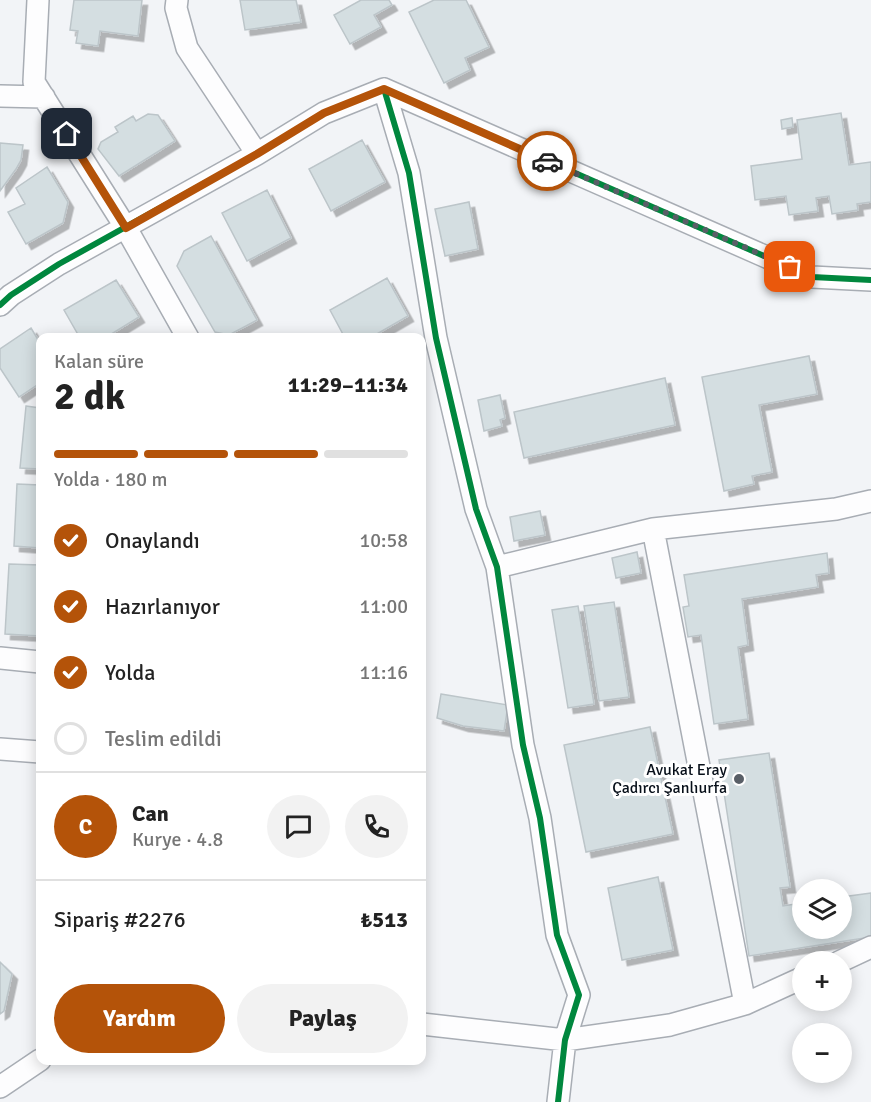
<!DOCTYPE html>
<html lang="tr">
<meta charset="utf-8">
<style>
:root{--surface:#fff;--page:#f2f2f2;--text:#222;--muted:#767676;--line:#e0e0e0;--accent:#b45309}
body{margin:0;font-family:Signika,sans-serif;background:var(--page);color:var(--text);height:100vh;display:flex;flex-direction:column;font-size:22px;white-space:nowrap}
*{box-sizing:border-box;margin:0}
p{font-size:20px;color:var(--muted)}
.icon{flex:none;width:33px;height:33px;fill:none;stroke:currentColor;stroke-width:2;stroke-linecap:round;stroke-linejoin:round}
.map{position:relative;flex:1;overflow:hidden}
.details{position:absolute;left:36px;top:333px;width:390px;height:732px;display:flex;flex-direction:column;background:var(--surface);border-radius:12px;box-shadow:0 3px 15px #0003}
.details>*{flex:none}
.fabs{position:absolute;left:792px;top:879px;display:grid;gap:12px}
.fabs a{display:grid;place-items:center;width:60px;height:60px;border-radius:50%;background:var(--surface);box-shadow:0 3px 15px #0003;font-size:30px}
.pin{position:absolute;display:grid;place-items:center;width:51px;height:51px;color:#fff;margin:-26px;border-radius:12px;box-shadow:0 3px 9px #0006}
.courier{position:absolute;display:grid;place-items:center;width:60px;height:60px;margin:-30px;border:4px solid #b45309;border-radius:50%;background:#fff;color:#222;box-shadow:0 2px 8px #0007}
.overview em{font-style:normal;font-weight:700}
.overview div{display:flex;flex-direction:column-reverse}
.overview{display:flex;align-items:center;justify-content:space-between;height:102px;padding:0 18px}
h1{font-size:39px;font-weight:700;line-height:45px}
.bar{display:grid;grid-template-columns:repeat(4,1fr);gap:9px 6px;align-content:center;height:72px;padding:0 18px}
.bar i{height:8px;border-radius:4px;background:var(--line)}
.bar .selected{background:var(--accent)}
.bar p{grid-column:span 4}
.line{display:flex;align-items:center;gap:15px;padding:0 18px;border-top:2px solid var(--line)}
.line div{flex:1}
.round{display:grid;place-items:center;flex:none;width:63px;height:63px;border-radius:32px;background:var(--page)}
ol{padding:0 18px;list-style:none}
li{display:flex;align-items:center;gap:18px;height:66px}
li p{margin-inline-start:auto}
li .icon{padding:6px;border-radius:50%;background:var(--accent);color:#fff;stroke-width:4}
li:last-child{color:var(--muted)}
li i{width:33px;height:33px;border:3px solid var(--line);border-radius:50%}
.button{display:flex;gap:12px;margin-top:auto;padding:12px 18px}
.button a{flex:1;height:69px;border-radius:36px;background:var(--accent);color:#fff;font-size:24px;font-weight:700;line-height:69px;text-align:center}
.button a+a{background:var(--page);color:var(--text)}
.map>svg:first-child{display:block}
.building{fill:#d4dee1;stroke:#bcc5c9;stroke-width:1.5;filter:url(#shadow)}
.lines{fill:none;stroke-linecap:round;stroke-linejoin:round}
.minor-casing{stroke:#a8adb4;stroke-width:24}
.minor{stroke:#fdfdfe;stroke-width:21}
.cycleway-casing{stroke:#fff;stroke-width:10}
.cycleway{stroke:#00873e;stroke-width:6}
.done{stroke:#595f67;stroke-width:6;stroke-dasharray:0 10.8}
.route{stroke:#b45309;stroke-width:8}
.poi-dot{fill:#595f67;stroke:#fff;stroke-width:2}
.labels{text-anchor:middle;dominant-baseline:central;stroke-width:6;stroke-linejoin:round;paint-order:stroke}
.poi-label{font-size:16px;fill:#070f19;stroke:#fff;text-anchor:end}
</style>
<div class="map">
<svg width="871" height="1102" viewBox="0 0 871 1102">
<defs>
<filter id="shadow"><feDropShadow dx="5.5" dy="5.5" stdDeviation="0" flood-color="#0004"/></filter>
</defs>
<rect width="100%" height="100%" fill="#f2f4f7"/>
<path class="building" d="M74,0h68l-4,36 -38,-5 -2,15 -22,-3 2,-12 -8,-1z
M240,0h56l5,22 -56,8z
M361,0h28l3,5 -18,10 7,12 -31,17 -16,-29z
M434,0h32l23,47 -24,11 5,12 -26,13 -35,-71z
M841,113l8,52 22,-3v40l-14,2 1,6 -26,4 -3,-18 -13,2 2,13 -29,4 -3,-19 -31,4 -4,-34 51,-7 -5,-39z
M148,114l10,1 17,26 -56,35 -21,-27 3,-7 17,-10 -3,-5 18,-11 3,5z
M792,118l1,9 -11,2 -1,-9z
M362,140l23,42 -54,29 -22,-42z
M0,143l23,2 -2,15 -5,9 -16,22z
M47,167l21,35 -5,21 -37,21 -18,-32 17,-8 -9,-16z
M267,190l24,48 -44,23 -25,-48z
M469,202l9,47 -33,7 -10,-47z
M211,236l46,84 -28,15 -14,-3 -38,-66 7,-15z
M387,278l21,38 -38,22h-25l-15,-28z
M116,280l23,37 -34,21h-25l-16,-28z
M31,328l9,15v40l-21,14 -19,-29v-19z
M809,356l8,38 -58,11 13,67 -20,4 2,8 -30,7 -22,-114z
M665,378l10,47 -151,33 -10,-46z
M500,395l5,23 -5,2 2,6 -18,5 -6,-31z
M26,406l14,2v61l-20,-1z
M17,484l23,1v63l-26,-2z
M540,511l5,24 -31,6 -4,-24z
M637,552l4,21 -25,5 -4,-20z
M827,553l2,20 -13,2 2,12 -76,12 6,46 -10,2 10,72 -34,5 -13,-89 -13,2 -5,-30 6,-1 -5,-31z
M9,564l31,1v71l-35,-2z
M614,602l15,95 -30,4 -15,-95z
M578,606l16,98 -26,4 -16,-98z
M441,694l67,11 -4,26 -41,-5 -26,-8z
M650,727l23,107 -87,18 -22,-107z
M769,753l21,134 -10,1 3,18 19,-3v25h40v-31l29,-4v44l-122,19 -30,-196z
M658,877l15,73 -51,10 -14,-72z
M0,962l12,12 -8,37 -4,3z"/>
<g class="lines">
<defs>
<path id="minor" d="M38,0l-4,82 92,146 62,110
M177,0l-1,8 11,40 70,106
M384,89l25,84 27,165 40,171 21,58 26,178 17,73 17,117 22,60 -14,45 -7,62
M0,96l44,1
M0,305l11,-10 48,-31 198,-110 67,-41 60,-24 428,188 59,3
M653,529l92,475
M497,567l156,-38 183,-20 35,-8
M0,658l40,4
M0,749l40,3
M839,962l32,-15
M422,1024l143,16 105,-15 75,-21 57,-26
M0,1087l40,-27"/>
</defs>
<use href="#minor" class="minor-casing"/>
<use href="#minor" class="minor"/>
<defs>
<path id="cycleway" d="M384,89l25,84 27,165 40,171 21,58 26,178 17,73 17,117 22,60 -14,45 -7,62
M0,305l11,-10 48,-31 198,-110 67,-41 60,-24 428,188 59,3"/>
</defs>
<use href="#cycleway" class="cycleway-casing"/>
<use href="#cycleway" class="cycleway"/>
</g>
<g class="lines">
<path class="done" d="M547,161l243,106"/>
<path class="route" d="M67,134l59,94 131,-74 67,-41 60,-24 163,72"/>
</g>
<circle class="poi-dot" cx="739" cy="779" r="6"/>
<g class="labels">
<g class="poi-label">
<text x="727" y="770">Avukat Eray<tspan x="727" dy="18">Çadırcı Şanlıurfa</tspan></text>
</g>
</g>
</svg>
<div class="fabs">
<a><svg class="icon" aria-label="layers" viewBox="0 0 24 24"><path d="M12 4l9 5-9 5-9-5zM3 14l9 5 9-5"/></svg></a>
<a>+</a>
<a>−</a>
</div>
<div class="pin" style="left:790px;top:267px;background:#ea580c"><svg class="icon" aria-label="bag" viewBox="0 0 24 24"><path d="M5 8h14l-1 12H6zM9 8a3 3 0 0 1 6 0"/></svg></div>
<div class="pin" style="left:67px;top:134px;background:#1f2937"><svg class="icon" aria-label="home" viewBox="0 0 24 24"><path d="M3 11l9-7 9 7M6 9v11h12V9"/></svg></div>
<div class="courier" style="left:547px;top:161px"><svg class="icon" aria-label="car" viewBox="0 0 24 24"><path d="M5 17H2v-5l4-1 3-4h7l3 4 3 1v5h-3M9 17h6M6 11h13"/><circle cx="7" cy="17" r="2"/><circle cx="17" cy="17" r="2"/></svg></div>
<section class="details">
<div class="overview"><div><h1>2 dk</h1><p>Kalan süre</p></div><em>11:29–11:34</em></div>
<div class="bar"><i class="selected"></i><i class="selected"></i><i class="selected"></i><i></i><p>Yolda · 180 m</p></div>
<ol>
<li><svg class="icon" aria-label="check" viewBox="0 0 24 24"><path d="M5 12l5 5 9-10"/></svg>Onaylandı<p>10:58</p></li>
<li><svg class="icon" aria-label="check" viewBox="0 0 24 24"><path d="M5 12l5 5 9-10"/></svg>Hazırlanıyor<p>11:00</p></li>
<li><svg class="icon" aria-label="check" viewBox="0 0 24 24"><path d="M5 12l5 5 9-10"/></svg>Yolda<p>11:16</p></li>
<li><i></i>Teslim edildi</li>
</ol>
<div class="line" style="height:108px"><b class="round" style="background:var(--accent);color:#fff">C</b><div><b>Can</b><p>Kurye · 4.8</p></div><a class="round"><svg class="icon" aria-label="chat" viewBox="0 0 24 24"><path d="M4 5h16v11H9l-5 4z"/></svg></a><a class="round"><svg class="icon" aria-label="phone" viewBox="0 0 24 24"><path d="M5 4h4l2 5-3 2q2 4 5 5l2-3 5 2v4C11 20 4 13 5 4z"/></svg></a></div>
<div class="line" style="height:78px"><div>Sipariş #2276</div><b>₺513</b></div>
<div class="button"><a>Yardım</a><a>Paylaş</a></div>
</section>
</div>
